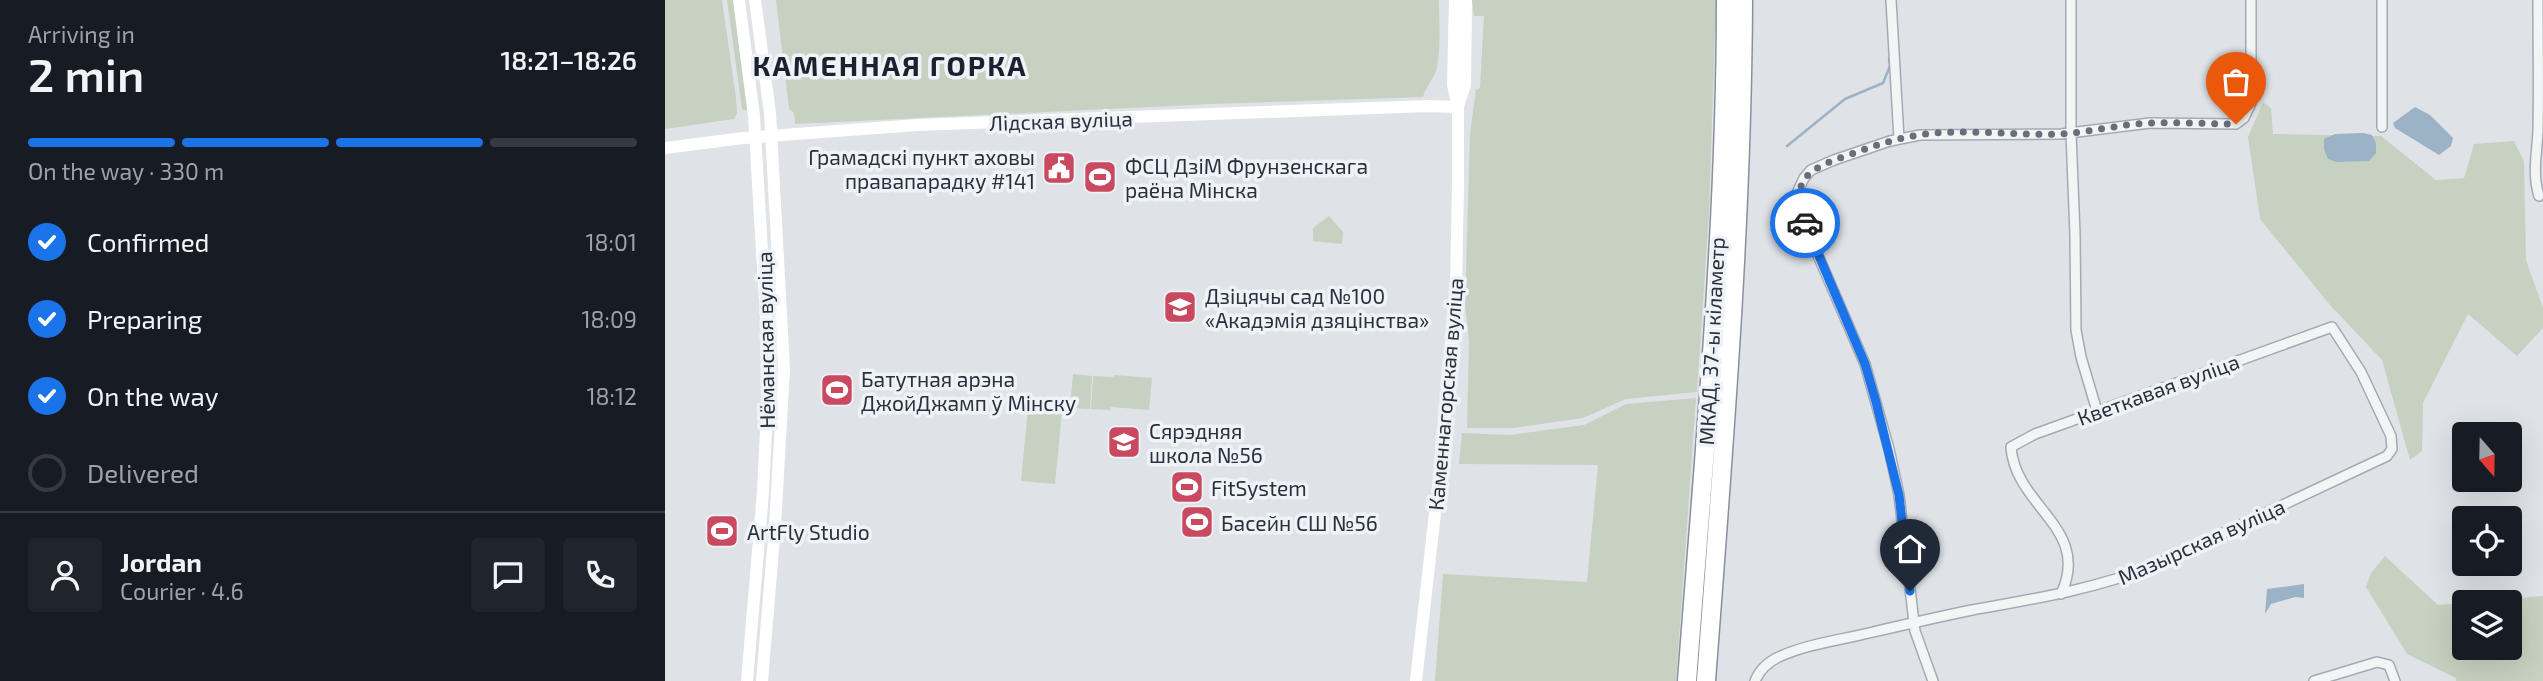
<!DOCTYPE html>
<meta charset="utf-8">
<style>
:root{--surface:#171b24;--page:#20242c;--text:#f1f3f6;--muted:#9ea1a6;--line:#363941;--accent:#1a73e8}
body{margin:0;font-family:"Exo 2",sans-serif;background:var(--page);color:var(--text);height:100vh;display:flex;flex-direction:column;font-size:26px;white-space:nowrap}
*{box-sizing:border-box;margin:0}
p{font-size:23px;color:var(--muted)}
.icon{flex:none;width:38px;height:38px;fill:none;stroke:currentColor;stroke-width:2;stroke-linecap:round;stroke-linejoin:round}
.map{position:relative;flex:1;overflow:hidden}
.drawer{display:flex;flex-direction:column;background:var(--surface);width:665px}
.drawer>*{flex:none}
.needle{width:46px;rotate:160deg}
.controls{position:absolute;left:1787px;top:422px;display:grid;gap:14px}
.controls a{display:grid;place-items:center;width:70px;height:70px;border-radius:7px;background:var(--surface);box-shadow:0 7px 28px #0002;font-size:35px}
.pin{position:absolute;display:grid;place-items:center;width:60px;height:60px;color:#fff;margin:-72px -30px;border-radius:50% 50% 50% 0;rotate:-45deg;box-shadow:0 0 7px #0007}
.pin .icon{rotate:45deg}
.courier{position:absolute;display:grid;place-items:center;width:70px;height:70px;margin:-35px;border:5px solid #1a73e8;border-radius:50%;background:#fff;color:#222;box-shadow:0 2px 9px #0007}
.headline em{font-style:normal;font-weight:600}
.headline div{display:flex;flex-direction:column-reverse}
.headline{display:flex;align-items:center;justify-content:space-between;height:119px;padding:0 28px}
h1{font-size:46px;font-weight:600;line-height:52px}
.bar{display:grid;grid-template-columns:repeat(4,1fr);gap:10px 7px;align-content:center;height:84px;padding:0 28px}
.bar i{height:9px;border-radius:5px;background:var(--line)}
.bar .on{background:var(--accent)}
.bar p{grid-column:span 4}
.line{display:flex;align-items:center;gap:18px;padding:0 28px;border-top:2px solid var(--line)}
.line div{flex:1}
.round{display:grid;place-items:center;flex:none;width:74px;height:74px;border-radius:7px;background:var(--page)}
ol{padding:0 28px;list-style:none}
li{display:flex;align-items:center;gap:21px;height:77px}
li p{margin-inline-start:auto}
li .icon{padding:7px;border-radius:50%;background:var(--accent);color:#fff;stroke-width:4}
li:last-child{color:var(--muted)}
li i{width:38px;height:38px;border:4px solid var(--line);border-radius:50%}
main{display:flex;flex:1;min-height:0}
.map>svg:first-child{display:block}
.green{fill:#c6d1c1}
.water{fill:#9cb2c7}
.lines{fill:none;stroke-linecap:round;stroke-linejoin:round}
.stream{stroke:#9cb2c7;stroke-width:2.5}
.street-casing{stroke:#a5aab2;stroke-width:12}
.highway-casing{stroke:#87919e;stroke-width:21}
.street{stroke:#f2f4f6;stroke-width:9}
.secondary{stroke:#fff;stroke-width:12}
.highway{stroke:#fff;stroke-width:18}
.done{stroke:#696f7a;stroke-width:7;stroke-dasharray:0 12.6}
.route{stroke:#1a73e8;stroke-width:9}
.labels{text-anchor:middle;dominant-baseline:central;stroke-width:7;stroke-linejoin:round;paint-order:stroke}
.street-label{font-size:21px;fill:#29313e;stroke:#eff2f6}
.poi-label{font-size:21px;fill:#29313e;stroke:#eff2f6;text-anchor:start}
.district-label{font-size:28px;font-weight:bold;letter-spacing:2px;fill:#1b222f;stroke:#eff2f6}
</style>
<main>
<section class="drawer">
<div class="headline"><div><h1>2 min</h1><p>Arriving in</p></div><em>18:21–18:26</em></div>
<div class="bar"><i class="on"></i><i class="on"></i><i class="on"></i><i></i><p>On the way · 330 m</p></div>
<ol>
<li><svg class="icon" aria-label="check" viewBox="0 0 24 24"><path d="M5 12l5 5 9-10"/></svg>Confirmed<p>18:01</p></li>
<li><svg class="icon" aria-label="check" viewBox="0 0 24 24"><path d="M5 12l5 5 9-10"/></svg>Preparing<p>18:09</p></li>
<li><svg class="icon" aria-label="check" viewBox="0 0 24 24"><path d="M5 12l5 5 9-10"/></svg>On the way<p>18:12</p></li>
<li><i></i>Delivered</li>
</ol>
<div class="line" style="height:126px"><a class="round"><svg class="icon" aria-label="person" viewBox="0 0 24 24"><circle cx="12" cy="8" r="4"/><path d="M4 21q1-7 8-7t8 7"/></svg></a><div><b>Jordan</b><p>Courier · 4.6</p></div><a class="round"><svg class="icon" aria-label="chat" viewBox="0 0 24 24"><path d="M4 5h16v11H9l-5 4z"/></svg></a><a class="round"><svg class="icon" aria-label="phone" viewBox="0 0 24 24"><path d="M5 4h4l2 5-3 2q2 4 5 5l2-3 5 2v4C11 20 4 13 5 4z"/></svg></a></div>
</section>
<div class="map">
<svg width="1878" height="681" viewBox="0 0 1878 681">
<rect width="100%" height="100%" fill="#dfe3e8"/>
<path class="green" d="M0,0h57l14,98 1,15 -3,6 -69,10z
M62,0h7l14,111 -6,-2z
M111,0h663c0,22 2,46 -2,68 -3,11 -11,18 -14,29l-212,7 -416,20 -1,-11 -5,-4z
M807,0h244l-7,212 -12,180 -71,7 -43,19 -70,10h-46l2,-87 -4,-36 5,-171 6,-44 4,-2 4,-72h-10z
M1598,102l8,6 2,26 108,2 55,44 28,-2 10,-34 40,-3 10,21 2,98 17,48v20l-26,28 -49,-42 -45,89 -1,48 -12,9 -28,-100 -52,-55 -70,-86 -12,-82z
M664,216l14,16 -1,12 -29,-3v-13z
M408,374l19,2 -2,33 -20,-1z
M449,375l38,3 -3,32 -38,-3 -1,3 -19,-1 2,-33 20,1z
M1031,398l-20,283h-241l8,-107 144,8 11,-117 -139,-1 3,-31 47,2 75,-10 42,-21z
M363,408l34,3 -7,73 -34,-3z
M1720,556l53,49 26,-2v45h45v-46h-34l68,-6v85h-87v-3l-49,-24 -41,-67 5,-14z"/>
<path class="water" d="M1750,107l15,8 23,23 -2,8 -12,9 -44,-27 -2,-5z
M1698,133l9,2 4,8v10l-7,8 -32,1 -9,-3 -4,-10v-10l11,-5z
M1639,584v14l-9,-1 -24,7 -6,10 2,-25z"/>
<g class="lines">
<path class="stream" d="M1122,146l58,-47 38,-16 7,-17 -1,-8"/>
<defs>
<path id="street" d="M1226,0l8,139
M1406,0v133l4,102 1,95 5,27 16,54
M1873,0c0,44 1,87 0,131 -1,21 -6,44 1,65
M1717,127v-127
M1090,681c5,-12 14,-20 26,-25 27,-12 59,-16 88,-23 34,-8 69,-16 103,-23 62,-11 123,-21 181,-44l234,-110 5,-7 -1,-13 -30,-64 -29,-45 -297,107 -24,13c4,60 81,81 50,147
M1268,681l-18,-50 -16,-136 -10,-46 -24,-85 -51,-118 -15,-40 -1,-15 6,-13 7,-8 23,-10 56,-19 30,-6 141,-1 89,-11 86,1 8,-6 7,-15v-103
M1649,681l63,-19 12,3 6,16"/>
<path id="highway" d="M1022,681c17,-226 39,-454 39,-681
M1041,681c17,-227 36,-454 37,-681"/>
</defs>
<use href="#street" class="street-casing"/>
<use href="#highway" class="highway-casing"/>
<use href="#street" class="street"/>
<path class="secondary" d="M74,0l15,116 15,252 -6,124 -16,189
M90,0l15,113 14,256 -9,157 -13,155
M793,106l7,-21 1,-85
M0,148l78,-10 174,-13 511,-19 30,1
M751,681l24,-212 16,-182 2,-103v-77l-5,-22 2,-85"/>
<use href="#highway" class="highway"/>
</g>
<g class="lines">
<path class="done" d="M1140,223c-17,-47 7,-55 46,-69 22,-8 44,-15 67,-19 47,-7 96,1 143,-1 30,-2 60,-10 90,-11 28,-1 57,1 85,1"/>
<path class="route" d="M1140,223l60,141 11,38 23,93 11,96"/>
</g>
<defs>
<symbol id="civic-square" viewBox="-11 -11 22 22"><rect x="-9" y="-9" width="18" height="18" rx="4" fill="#c84960" stroke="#eff2f6"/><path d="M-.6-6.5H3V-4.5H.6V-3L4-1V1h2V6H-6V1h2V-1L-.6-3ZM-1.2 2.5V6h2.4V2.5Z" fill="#fff"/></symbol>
<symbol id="stadium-square" viewBox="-11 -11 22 22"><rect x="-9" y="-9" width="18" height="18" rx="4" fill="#c84960" stroke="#eff2f6"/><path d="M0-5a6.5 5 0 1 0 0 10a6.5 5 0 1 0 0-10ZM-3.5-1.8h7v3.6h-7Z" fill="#fff"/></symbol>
<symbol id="school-square" viewBox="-11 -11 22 22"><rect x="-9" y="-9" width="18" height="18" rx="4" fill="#c84960" stroke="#eff2f6"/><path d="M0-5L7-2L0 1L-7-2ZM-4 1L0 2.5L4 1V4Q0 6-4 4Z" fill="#fff"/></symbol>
</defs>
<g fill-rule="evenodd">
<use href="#civic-square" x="375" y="149" width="38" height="38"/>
<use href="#stadium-square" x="416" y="158" width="38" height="38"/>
<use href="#school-square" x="496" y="288" width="38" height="38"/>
<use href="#stadium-square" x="153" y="371" width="38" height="38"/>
<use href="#school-square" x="440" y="423" width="38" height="38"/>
<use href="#stadium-square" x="503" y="468" width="38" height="38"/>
<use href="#stadium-square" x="513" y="503" width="38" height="38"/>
<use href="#stadium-square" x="38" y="512" width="38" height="38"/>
</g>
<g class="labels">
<g class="street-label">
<text transform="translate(396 120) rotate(-2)">Лідская вуліца</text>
<text transform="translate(100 340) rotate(-91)">Нёманская вуліца</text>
<text transform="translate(1046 341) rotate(-87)">МКАД, 37-ы кіламетр</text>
<text transform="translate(1493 389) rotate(-20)">Кветкавая вуліца</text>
<text transform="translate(780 394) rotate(-85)">Каменнагорская вуліца</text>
<text transform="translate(1536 541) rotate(-24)">Мазырская вуліца</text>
</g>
<g class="poi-label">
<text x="370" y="156" text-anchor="end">Грамадскі пункт аховы<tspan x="370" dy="24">правапарадку #141</tspan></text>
<text x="460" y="165">ФСЦ ДзіМ Фрунзенскага<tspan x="460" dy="24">раёна Мінска</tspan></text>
<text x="540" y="295">Дзіцячы сад №100<tspan x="540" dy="24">«Акадэмія дзяцінства»</tspan></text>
<text x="196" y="378">Батутная арэна<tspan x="196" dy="24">ДжойДжамп ў Мінску</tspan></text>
<text x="484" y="430">Сярэдняя<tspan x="484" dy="24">школа №56</tspan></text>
<text x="546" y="487">FitSystem</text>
<text x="556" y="522">Басейн СШ №56</text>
<text x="82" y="531">ArtFly Studio</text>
</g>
<g class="district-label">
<text x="225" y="65">КАМЕННАЯ ГОРКА</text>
</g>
</g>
</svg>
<div class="controls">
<a><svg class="needle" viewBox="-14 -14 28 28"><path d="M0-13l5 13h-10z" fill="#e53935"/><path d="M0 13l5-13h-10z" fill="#9ea1a6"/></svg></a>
<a><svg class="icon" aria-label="locate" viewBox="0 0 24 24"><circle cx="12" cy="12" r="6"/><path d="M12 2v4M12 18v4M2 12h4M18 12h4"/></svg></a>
<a><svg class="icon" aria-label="layers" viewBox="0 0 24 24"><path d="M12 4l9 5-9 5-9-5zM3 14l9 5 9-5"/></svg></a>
</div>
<div class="pin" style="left:1571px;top:124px;background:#ea580c"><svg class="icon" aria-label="bag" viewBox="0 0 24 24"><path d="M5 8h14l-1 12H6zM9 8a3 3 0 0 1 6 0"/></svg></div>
<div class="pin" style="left:1245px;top:591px;background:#1f2937"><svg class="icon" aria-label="home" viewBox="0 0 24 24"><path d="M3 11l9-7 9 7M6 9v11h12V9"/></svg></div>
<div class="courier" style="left:1140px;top:223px"><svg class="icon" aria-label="car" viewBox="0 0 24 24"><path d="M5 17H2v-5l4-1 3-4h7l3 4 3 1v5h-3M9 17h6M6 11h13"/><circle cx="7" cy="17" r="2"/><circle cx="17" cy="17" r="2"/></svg></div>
</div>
</main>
